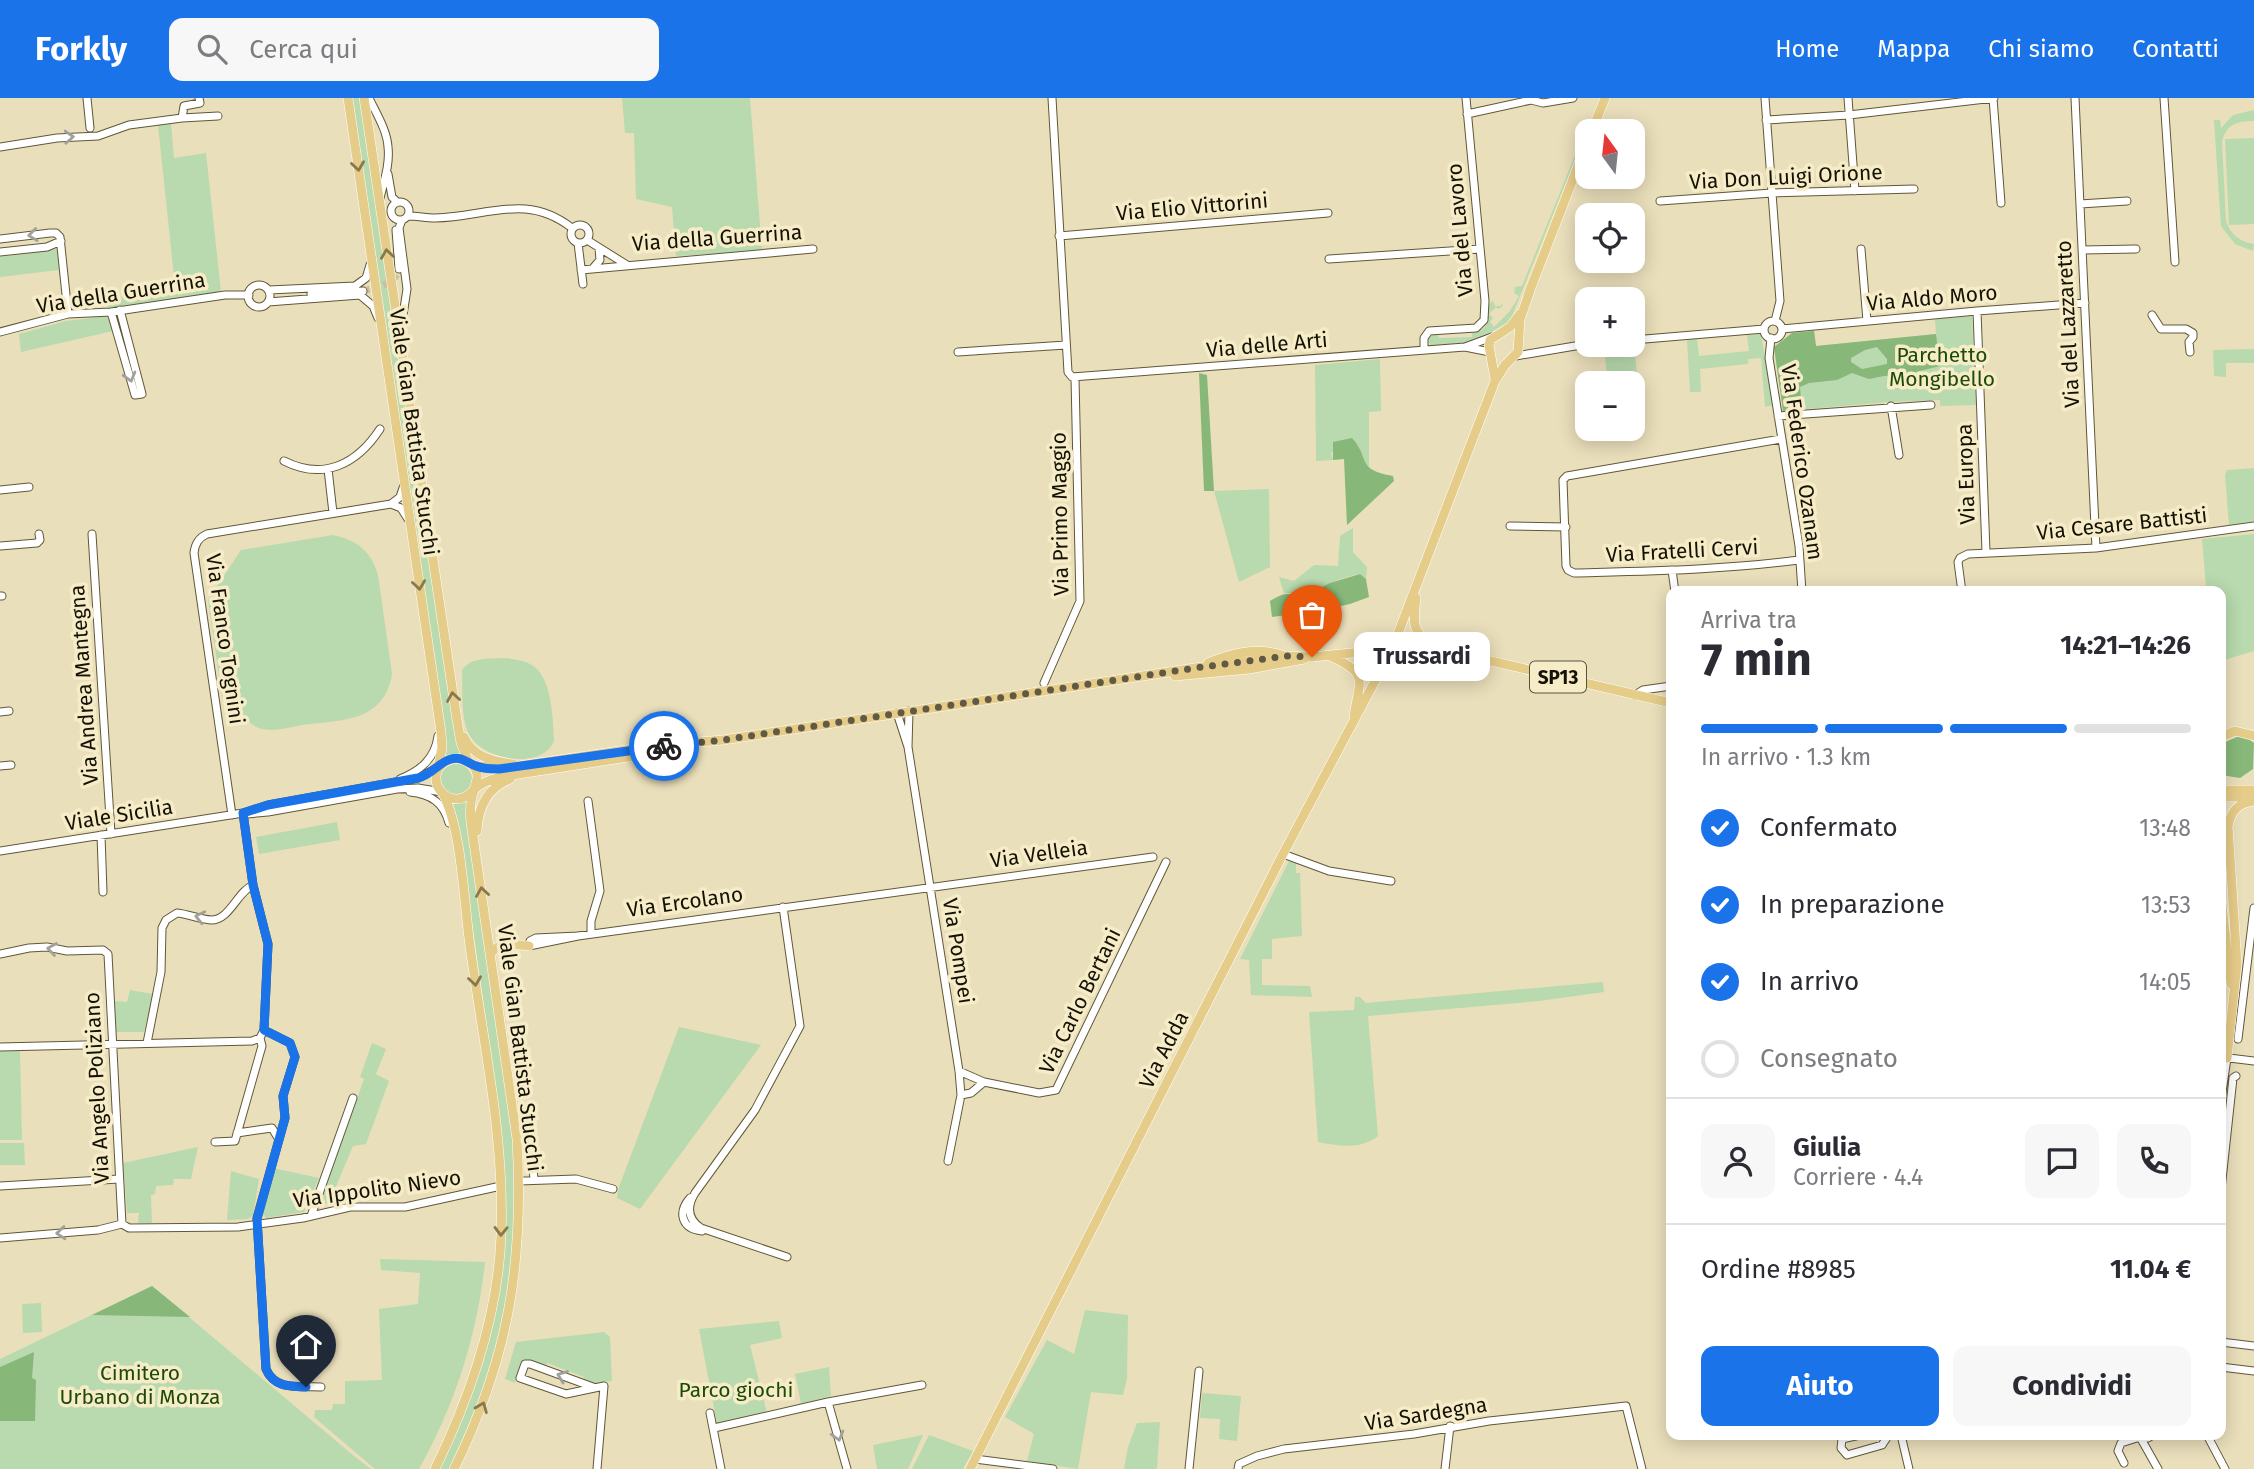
<!DOCTYPE html>
<html lang="it">
<meta charset="utf-8">
<style>
:root{--surface:#fff;--page:#f7f7f7;--text:#2b2b33;--muted:#7c7c81;--line:#e1e1e2;--accent:#1a73e8}
body{margin:0;font-family:"Fira Sans",sans-serif;background:var(--page);color:var(--text);height:100vh;display:flex;flex-direction:column;font-size:26px;white-space:nowrap}
*{box-sizing:border-box;margin:0}
p{font-size:23px;color:var(--muted)}
.icon{flex:none;width:38px;height:38px;fill:none;stroke:currentColor;stroke-width:2;stroke-linecap:round;stroke-linejoin:round}
.map{position:relative;flex:1;overflow:hidden}
.sheet{position:absolute;left:1666px;top:488px;width:560px;height:854px;display:flex;flex-direction:column;background:var(--surface);border-radius:14px;box-shadow:0 4px 18px #0003}
.sheet>*{flex:none}
.needle{width:46px;rotate:345deg}
.controls{position:absolute;left:1575px;top:21px;display:grid;gap:14px}
.controls a{display:grid;place-items:center;width:70px;height:70px;border-radius:14px;background:var(--surface);box-shadow:0 4px 18px #0003;font-size:35px}
.pin{position:absolute;display:grid;place-items:center;width:60px;height:60px;color:#fff;margin:-72px -30px;border-radius:50% 50% 50% 0;rotate:-45deg;box-shadow:0 0 7px #0007}
.pin .icon{rotate:45deg}
.courier{position:absolute;display:grid;place-items:center;width:70px;height:70px;margin:-35px;border:5px solid #1a73e8;border-radius:50%;background:#fff;color:#222;box-shadow:0 2px 9px #0007}
.bubble{position:absolute;height:49px;border-radius:14px;background:var(--surface);box-shadow:0 4px 18px #0003;font-size:23px;font-weight:700;line-height:49px;text-align:center}
.head em{font-style:normal;font-weight:700}
.head div{display:flex;flex-direction:column-reverse}
.head{display:flex;align-items:center;justify-content:space-between;height:119px;padding:0 35px}
h1{font-size:46px;font-weight:700;line-height:52px}
.bar{display:grid;grid-template-columns:repeat(4,1fr);gap:10px 7px;align-content:center;height:84px;padding:0 35px}
.bar i{height:9px;border-radius:5px;background:var(--line)}
.bar .on{background:var(--accent)}
.bar p{grid-column:span 4}
.line{display:flex;align-items:center;gap:18px;padding:0 35px;border-top:2px solid var(--line)}
.line div{flex:1}
.round{display:grid;place-items:center;flex:none;width:74px;height:74px;border-radius:14px;background:var(--page)}
ol{padding:0 35px;list-style:none}
li{display:flex;align-items:center;gap:21px;height:77px}
li p{margin-inline-start:auto}
li .icon{padding:7px;border-radius:50%;background:var(--accent);color:#fff;stroke-width:4}
li:last-child{color:var(--muted)}
li i{width:38px;height:38px;border:4px solid var(--line);border-radius:50%}
.primary-button{display:flex;gap:14px;margin-top:auto;padding:14px 35px}
.primary-button a{flex:1;height:80px;border-radius:14px;background:var(--accent);color:#fff;font-size:28px;font-weight:700;line-height:80px;text-align:center}
.primary-button a+a{background:var(--page);color:var(--text)}
header{display:flex;align-items:center;gap:42px;box-sizing:border-box;height:98px;padding:0 35px;background:var(--accent);color:#fff}
header strong{font-size:33px}
nav{display:flex;gap:38px;margin-inline-start:auto;font-size:24px}
.search{width:490px;height:63px;background:var(--page);display:flex;align-items:center;gap:18px;box-sizing:border-box;padding:0 24px;border-radius:14px;color:var(--muted);font-size:26px}
.map>svg:first-child{display:block}
.green{fill:#b8daae}
.forest{fill:#87b879;fill-rule:evenodd}
.lines{fill:none;stroke-linecap:round;stroke-linejoin:round}
.minor-tunnel{stroke:#cac0a0;stroke-width:7;stroke-dasharray:7 3.5;stroke-linecap:butt}
.minor-casing{stroke:#615738;stroke-width:9}
.major-casing{stroke:#fff;stroke-width:10}
.minor{stroke:#fff;stroke-width:7}
.major{stroke:#e6cc89;stroke-width:9}
.oneway{stroke:#a1a09b}
.oneway2{stroke:#88784e}
.done{stroke:#5f5945;stroke-width:7;stroke-dasharray:0 12.6}
.route{stroke:#1a73e8;stroke-width:9}
.labels{text-anchor:middle;dominant-baseline:central;stroke-width:7;stroke-linejoin:round;paint-order:stroke}
.shield{fill:#f7ecc8;stroke:#585340;stroke-width:2}
.shield-label{font-size:19px;font-weight:bold;fill:#141105}
.street-label{font-size:21px;fill:#141105;stroke:#f7ecc8}
.park-label{font-size:21px;fill:#1c4b08;stroke:#f7ecc8}
</style>
<header>
<strong>Forkly</strong>
<div class="search"><svg class="icon" aria-label="search" viewBox="0 0 24 24"><circle cx="10" cy="10" r="6"/><path d="M15 15l6 6"/></svg>Cerca qui</div>
<nav><a>Home</a><a>Mappa</a><a>Chi siamo</a><a>Contatti</a></nav>
</header>
<div class="map">
<svg width="2254" height="1371" viewBox="0 0 2254 1371">
<rect width="100%" height="100%" fill="#eadfbb"/>
<path class="green" d="M352,0h8l93,619 9,38 -17,1 -3,-43z
M622,0h128l12,153 -86,5 -4,-49 -36,-8 -2,-66h-9z
M2254,12v11c-17,0 -28,3 -32,21l4,79c5,14 14,21 28,23l-1,7 -18,-7 -14,-18 -7,-106h6l1,8 12,-13z
M1589,23v4l-77,191 -5,7 -28,16 -12,4 -37,2 -2,-6 4,-4 6,-1 1,4 33,-1v-4c27,-5 7,-23 21,-32l2,5h6l1,-3 1,3 -5,3 -2,-2 -7,7 4,4 -3,4 4,5 16,-16 9,-15 -5,-3 1,-6 7,-1z
M171,25l3,35 32,-5 15,139 -113,16 -1,-10 35,-3 6,-7 27,-2 -17,-161z
M2254,40v86l-25,1 -4,-86z
M57,151l2,21 -59,7v-20z
M107,218l6,15 -92,21 -2,-18 47,-13z
M1972,218l4,89 -36,1v-6l-50,2 -107,9 -9,-64 18,-14 22,-2 2,15 120,-12 -1,-15z
M1761,236l12,71 -8,2 -4,-49 -13,1v5l-48,5 1,23h-11l-3,-52 10,-2 2,18 50,-5 -2,-16z
M1634,247l5,50h-6v-12h-25l-4,-34z
M2254,251v14h-28v14l-12,-1 -1,-26z
M1380,261l1,52 -12,1v57l-7,-11 -4,-13 -27,8 2,7 -17,1 -1,-96z
M2254,370v53l-25,4 -4,-50 2,-5z
M1269,391l1,78 -31,15 -25,-91z
M1353,430v24l14,15 -1,12 -6,-5c-19,3 -43,15 -60,24l-8,-5h-8l-5,-16 15,4 20,-16 24,1 2,-30z
M2254,436v117l-33,10v-69l-30,-1v-4l15,-1 -4,-47z
M333,437c24,5 38,16 45,40l14,99c-8,49 -51,46 -90,51 -12,2 -30,8 -43,3 -11,-4 -28,-23 -37,-31l-14,-97 33,-50z
M507,560c11,2 23,3 31,12 14,16 15,50 16,71 -12,29 -69,20 -84,-5 -10,-18 -7,-46 -8,-66 10,-14 29,-11 45,-12z
M440 682a16 16 0 1 1 32 0a16 16 0 1 1-32 0Z
M469,701l43,324 5,62 -8,111 -15,66 -29,77 -15,30h-12l45,-112 22,-150 -4,-83 -43,-299 -7,-23z
M337,724l3,18 -81,14 -3,-17z
M1289,763l7,2v10h4l2,63 -30,3v20h-10v26l48,1 2,11 -61,-2 -2,-35 -9,-1z
M1603,884l1,10 -65,9 -171,15 10,120c-18,14 -39,10 -60,6l-9,-130 45,-2 1,-13h5l6,6z
M130,892l23,4 -9,38h-28l-2,-31 13,1z
M679,929l82,18 -121,164 -23,-11 2,-11z
M372,945l14,6 -10,25 13,7 -23,63 -13,2 -24,57 -10,2 45,-126 -4,-2z
M20,952l2,90h-22v-89z
M0,1045h24l1,22h-25z
M198,1049l-7,32h-17l-1,6 -17,1 -1,8 -4,1 1,28h-14l1,-10h-12l-4,-50z
M273,1070l46,10 -15,34 -38,6 -3,-4z
M231,1073l28,8 -6,36 -5,4 -21,1z
M380,1161l105,3c-8,74 -30,143 -66,207h-44l-61,-52 1,-7h17l1,-6h12v-23l37,-1 -3,-71 39,-5 2,-31 -39,-3z
M152,1188l202,170 17,13h-371v-110z
M41,1205l1,29 -19,1 -1,-29z
M1085,1212l43,5 -1,64 -4,16 -32,-3 -13,77 -51,-8 7,-27 -29,-17 42,-77 27,14z
M779,1223l3,17 -32,7 17,68 -50,11 -18,-95z
M604,1234l6,5 2,44 -20,3 -9,-3 1,-4 -37,-14 -2,4 -23,-5 -7,21 -10,-4 11,-37z
M829,1269l2,29 -30,8 -6,-30z
M1202,1295l39,3 -4,45 -18,-2 1,-20 -20,-1z
M1160,1324l-3,47h-33l4,-22 9,-24z
M923,1337l-15,34h-31l-4,-24z
M929,1337l44,16 -10,18h-51z"/>
<path class="forest" d="M1814,233l2,15 120,-12 4,32 -40,10h-16l-15,3 -17,-6 -15,7 -28,3 -9,4 2,23 -19,1 -9,-64 18,-14zM1877,249l10,12v5l-25,5 -11,-7v-4l14,-8z
M1199,275l8,2 7,116h-10z
M1352,340c19,21 3,31 41,38l1,5 -47,44 -3,-66 -11,1v-18z
M1360,476l6,5 3,18 -19,7 -28,6 -50,7 -2,-16c12,-7 17,-10 30,-3l30,-15z
M2239,638l7,1 8,6 -1,26 -13,9 -19,-3v-31z
M152,1188l38,31 -98,-2z
M34,1254l-2,26 4,2 -1,41h-35v-54z"/>
<g class="lines">
<path class="minor-tunnel" d="M363,193c14,-4 32,-6 36,-22"/>
<defs>
<path id="minor" d="M87,0l3,30
M369,0c7,15 18,32 19,49 2,17 -4,34 -8,51
M1052,0l16,274 4,5 393,-30 27,-10
M1765,0l15,203 -5,20
M1848,0l7,93
M1993,0l8,105
M2075,0l21,450
M2164,0l11,164
M1467,16l64,-14 12,3 30,-5
M182,20l2,-12 16,-3 -1,-5
M1766,22l83,-5 145,-17
M0,49l57,-9 41,-2 31,-11 53,-7 36,-2
M388,76l4,23 5,5
M1660,103l112,-8 142,-4
M391 113a9 9 0 1 1 18 0a9 9 0 1 1-18 0Z
M2080,106l47,-3
M408,118c9,0 18,2 27,2 52,-1 91,-26 137,10
M571 136a9 9 0 1 1 18 0a9 9 0 1 1-18 0Z
M396,132l3,39
M1059,138l269,-23
M0,141l50,-6h6l4,4 8,77
M587,142l40,25
M578,145l5,41
M1861,151l6,72
M2082,152l54,-1
M0,154l47,-5 14,-6
M1329,161l151,-10
M593,170l7,-8 -1,-12
M581,172l232,-21
M248 198a11 11 0 1 1 22 0a11 11 0 1 1-22 0Z
M269,192l86,-4 11,-8 4,-13
M311,196l52,-3
M268,204l92,-7 13,11 5,12
M1977,213l9,241
M111,214l24,83 7,-1 -22,-84
M2152,217l9,14h25l7,4v4l-4,5 1,10
M1764 232a9 9 0 1 1 18 0a9 9 0 1 1-18 0Z
M401,230l6,-39 -8,-61 3,-8
M1782,231l195,-18 108,-8
M0,234l68,-18 43,-2 114,-17h24
M1771,240l-2,20 30,188 3,46
M1633,242l131,-11
M1465,249l25,5
M1424,252v-12l5,-7 47,-3 8,-8 1,-19 -19,-203
M958,254l108,-7
M1516,258l71,-12
M1891,308l8,49
M1778,318l153,-11
M1781,341l-214,37 -4,4 3,86 2,4 6,3c76,-2 150,-3 225,-13
M284,363c40,20 73,3 96,-32
M328,371l5,44
M0,392l29,-3
M391,406l9,-7 4,-12
M1510,428l56,1
M92,436l19,300
M0,448l37,-3 3,-3 -1,-6
M1672,472l3,22
M1962,494l-4,-30 2,-4 8,-4 128,-6 158,-22
M0,498h2
M1044,585l36,-82 -5,-223
M1635,597l8,-5 28,-4
M0,614l9,-1
M897,615l11,34 1,-36
M908,649l51,324 2,24 -13,66
M0,668l11,-1
M400,681c20,-8 35,-20 38,-43
M410,694c21,2 34,11 39,31
M588,703l12,90 -9,30v12
M247,716l21,-2 129,-23 21,-1 24,4
M232,717l-38,-262c1,-9 4,-15 13,-19l184,-30 10,4 7,11
M101,737l2,57
M0,753l243,-38 25,-8 150,-27 21,-11
M1283,756l46,17 62,10
M783,809l17,119 -45,84 -60,83c-8,13 -8,26 6,35l86,29
M578,838l575,-79
M578,838l-49,10 1,-5 6,-3z
M0,856l29,-6 18,-1 20,4 36,-1 5,4 14,270
M264,932l26,13 5,14 -12,39 2,22 -28,100 9,151c9,22 34,17 55,18
M2238,941l16,-131
M147,945l14,-71 1,-44 4,-8 11,-7c11,1 22,6 34,7 19,0 26,-28 42,-35
M0,949l252,-6 8,-3
M2221,959l33,4
M959,973l25,11 55,11 17,-3 110,-228
M961,997l10,-2 13,-11
M2221,1001l6,-41
M530,1031l4,51
M237,1035l35,-5 6,10
M215,1044l20,-1 27,-95 -2,-8 4,-8 4,-86 -15,-59 -10,-72
M519,1083l57,-2 37,10
M0,1088l119,-7
M2221,1091l12,-111 3,-2
M690,1100c-13,15 -8,31 12,33
M311,1118l42,-118
M0,1140l98,-8 24,-6 7,4 109,-1 65,-9 47,-11h55l96,-21
M2221,1244l33,4
M2221,1269l33,4
M593,1289l-63,-23h-5l-5,14 46,16 38,-8 -7,83
M828,1304l19,67
M710,1315l11,56
M714,1330l114,-26 94,-17
M1860,1337l-18,4 -1,9 6,7 35,-10 6,-9 6,-1
M1901,1337l8,34
M2207,1337l18,34
M2140,1339l8,1 5,-3
M975,1361l78,10
M2124,1365l-6,-12 3,-8 19,-6 18,32
M1189,1371l10,-98
M1238,1371l1,-5 18,-8 27,-7 130,-15 75,-13 137,-15 16,63
M1445,1371l5,-43"/>
<path id="major" d="M348,0l93,634 1,16 -4,20
M364,0l93,622 4,23 8,20
M1592,33l13,-33
M1528,197l59,-152
M1495,281l-6,-33 1,-6 20,-13 10,-13
M1416,500c-4,30 -3,36 24,51
M1330,558c39,18 30,22 24,60
M1208,565c25,-10 48,-16 74,-8
M1175,578l74,-7 55,-10
M464,639c9,20 28,24 49,27
M2221,639l14,-6 19,5
M472,667l27,4 154,-23 70,-6 472,-72 92,-12 25,1 80,-8 52,2 21,4 206,48
M2221,692h33
M2221,699h29
M477,733c1,-23 10,-43 33,-52
M2221,799l10,87
M491,855c11,-13 23,-8 38,-7
M2221,882l3,-26
M2227,960l10,-94 -9,-138c3,-15 10,-23 26,-25
M435,1371c35,-72 63,-152 66,-233 4,-98 -18,-194 -31,-290 -6,-42 -8,-114 -26,-150
M454,1371c55,-112 70,-206 63,-330l-46,-316c-1,-11 -1,-23 3,-33 1,-6 4,-9 3,-16 -5,-23 -41,-19 -41,4 0,12 10,21 21,21 11,0 15,-9 23,-14 6,-4 13,-6 20,-8l173,-27
M970,1371l313,-615 109,-205 103,-268 10,-16 13,-13 2,-33 10,-28"/>
</defs>
<use href="#minor" class="minor-casing"/>
<use href="#major" class="major-casing"/>
<use href="#minor" class="minor"/>
<use href="#major" class="major"/>
</g>
<defs><path id="oneway-chevron" d="M-2-3.5L2.5 0L-2 3.5" fill="none" stroke-width="1.6" stroke-linecap="round" stroke-linejoin="round" transform="scale(1.75)"/></defs>
<g class="oneway">
<use href="#oneway-chevron" transform="translate(69 39) rotate(-3)"/>
<use href="#oneway-chevron" transform="translate(33 137) rotate(173)"/>
<use href="#oneway-chevron" transform="translate(130 279) rotate(74)"/>
<use href="#oneway-chevron" transform="translate(200 819) rotate(-167)"/>
<use href="#oneway-chevron" transform="translate(52 851) rotate(-171)"/>
<use href="#oneway-chevron" transform="translate(61 1135) rotate(175)"/>
<use href="#oneway-chevron" transform="translate(562 1278) rotate(-159)"/>
<use href="#oneway-chevron" transform="translate(838 1338) rotate(74)"/>
</g>
<g class="oneway2">
<use href="#oneway-chevron" transform="translate(358 68) rotate(82)"/>
<use href="#oneway-chevron" transform="translate(387 156) rotate(-98)"/>
<use href="#oneway-chevron" transform="translate(419 487) rotate(82)"/>
<use href="#oneway-chevron" transform="translate(453 599) rotate(-99)"/>
<use href="#oneway-chevron" transform="translate(482 794) rotate(-99)"/>
<use href="#oneway-chevron" transform="translate(475 883) rotate(82)"/>
<use href="#oneway-chevron" transform="translate(501 1133) rotate(91)"/>
<use href="#oneway-chevron" transform="translate(482 1309) rotate(-68)"/>
</g>
<g class="lines">
<path class="done" d="M664,648l59,-6 472,-72 92,-12 25,1"/>
<path class="route" d="M306,1289c-18,-1 -32,0 -40,-18l-9,-150 28,-101 -2,-22 12,-39 -5,-14 -26,-13 4,-86 -15,-59 -10,-72 25,-8 150,-27c14,-3 21,-16 33,-19 11,-3 16,4 25,7 8,3 15,3 23,3l165,-23"/>
</g>
<g class="labels">
<rect class="shield" x="1530" y="563.5" width="56" height="31" rx="5"/>
<g class="shield-label">
<text x="1558" y="579">SP13</text>
</g>
<g class="street-label">
<text transform="translate(1786 79) rotate(-3)">Via Don Luigi Orione</text>
<text transform="translate(1192 109) rotate(-5)">Via Elio Vittorini</text>
<text transform="translate(1460 132) rotate(-95)">Via del Lavoro</text>
<text transform="translate(717 140) rotate(-4)">Via della Guerrina</text>
<text transform="translate(121 195) rotate(-9)">Via della Guerrina</text>
<text transform="translate(1932 200) rotate(-5)">Via Aldo Moro</text>
<text transform="translate(2068 226) rotate(-93)">Via del Lazzaretto</text>
<text transform="translate(1267 247) rotate(-5)">Via delle Arti</text>
<text transform="translate(414 334) rotate(82)">Viale Gian Battista Stucchi</text>
<text transform="translate(1802 364) rotate(82)">Via Federico Ozanam</text>
<text transform="translate(1966 376) rotate(-92)">Via Europa</text>
<text transform="translate(1060 416) rotate(-91)">Via Primo Maggio</text>
<text transform="translate(2122 426) rotate(-6)">Via Cesare Battisti</text>
<text transform="translate(1682 453) rotate(-3)">Via Fratelli Cervi</text>
<text transform="translate(225 541) rotate(82)">Via Franco Tognini</text>
<text transform="translate(84 587) rotate(-94)">Via Andrea Mantegna</text>
<text transform="translate(119 717) rotate(-9)">Viale Sicilia</text>
<text transform="translate(1039 756) rotate(-8)">Via Velleia</text>
<text transform="translate(685 804) rotate(-8)">Via Ercolano</text>
<text transform="translate(958 853) rotate(81)">Via Pompei</text>
<text transform="translate(1080 903) rotate(-64)">Via Carlo Bertani</text>
<text transform="translate(520 950) rotate(83)">Viale Gian Battista Stucchi</text>
<text transform="translate(1164 952) rotate(-63)">Via Adda</text>
<text transform="translate(97 990) rotate(-93)">Via Angelo Poliziano</text>
<text transform="translate(377 1091) rotate(-8)">Via Ippolito Nievo</text>
<text transform="translate(1426 1316) rotate(-9)">Via Sardegna</text>
</g>
<g class="park-label">
<text x="1942" y="257">Parchetto<tspan x="1942" dy="24">Mongibello</tspan></text>
<text x="140" y="1275">Cimitero<tspan x="140" dy="24">Urbano di Monza</tspan></text>
<text x="736" y="1292">Parco giochi</text>
</g>
</g>
</svg>
<div class="controls">
<a><svg class="needle" viewBox="-14 -14 28 28"><path d="M0-13l5 13h-10z" fill="#e53935"/><path d="M0 13l5-13h-10z" fill="#7c7c81"/></svg></a>
<a><svg class="icon" aria-label="locate" viewBox="0 0 24 24"><circle cx="12" cy="12" r="6"/><path d="M12 2v4M12 18v4M2 12h4M18 12h4"/></svg></a>
<a>+</a>
<a>−</a>
</div>
<div class="pin" style="left:1312px;top:559px;background:#ea580c"><svg class="icon" aria-label="bag" viewBox="0 0 24 24"><path d="M5 8h14l-1 12H6zM9 8a3 3 0 0 1 6 0"/></svg></div>
<div class="pin" style="left:306px;top:1289px;background:#1f2937"><svg class="icon" aria-label="home" viewBox="0 0 24 24"><path d="M3 11l9-7 9 7M6 9v11h12V9"/></svg></div>
<div class="courier" style="left:664px;top:648px"><svg class="icon" aria-label="bike" viewBox="0 0 24 24"><circle cx="6" cy="16" r="4"/><circle cx="18" cy="16" r="4"/><path d="M6 16l4-8h5l3 8M10 8l3 8H6M13 5h3"/></svg></div>
<div class="bubble" style="left:1354px;top:534px;width:136px">Trussardi</div>
<section class="sheet">
<div class="head"><div><h1>7 min</h1><p>Arriva tra</p></div><em>14:21–14:26</em></div>
<div class="bar"><i class="on"></i><i class="on"></i><i class="on"></i><i></i><p>In arrivo · 1.3 km</p></div>
<ol>
<li><svg class="icon" aria-label="check" viewBox="0 0 24 24"><path d="M5 12l5 5 9-10"/></svg>Confermato<p>13:48</p></li>
<li><svg class="icon" aria-label="check" viewBox="0 0 24 24"><path d="M5 12l5 5 9-10"/></svg>In preparazione<p>13:53</p></li>
<li><svg class="icon" aria-label="check" viewBox="0 0 24 24"><path d="M5 12l5 5 9-10"/></svg>In arrivo<p>14:05</p></li>
<li><i></i>Consegnato</li>
</ol>
<div class="line" style="height:126px"><a class="round"><svg class="icon" aria-label="person" viewBox="0 0 24 24"><circle cx="12" cy="8" r="4"/><path d="M4 21q1-7 8-7t8 7"/></svg></a><div><b>Giulia</b><p>Corriere · 4.4</p></div><a class="round"><svg class="icon" aria-label="chat" viewBox="0 0 24 24"><path d="M4 5h16v11H9l-5 4z"/></svg></a><a class="round"><svg class="icon" aria-label="phone" viewBox="0 0 24 24"><path d="M5 4h4l2 5-3 2q2 4 5 5l2-3 5 2v4C11 20 4 13 5 4z"/></svg></a></div>
<div class="line" style="height:91px"><div>Ordine #8985</div><b>11.04 €</b></div>
<div class="primary-button"><a>Aiuto</a><a>Condividi</a></div>
</section>
</div>
